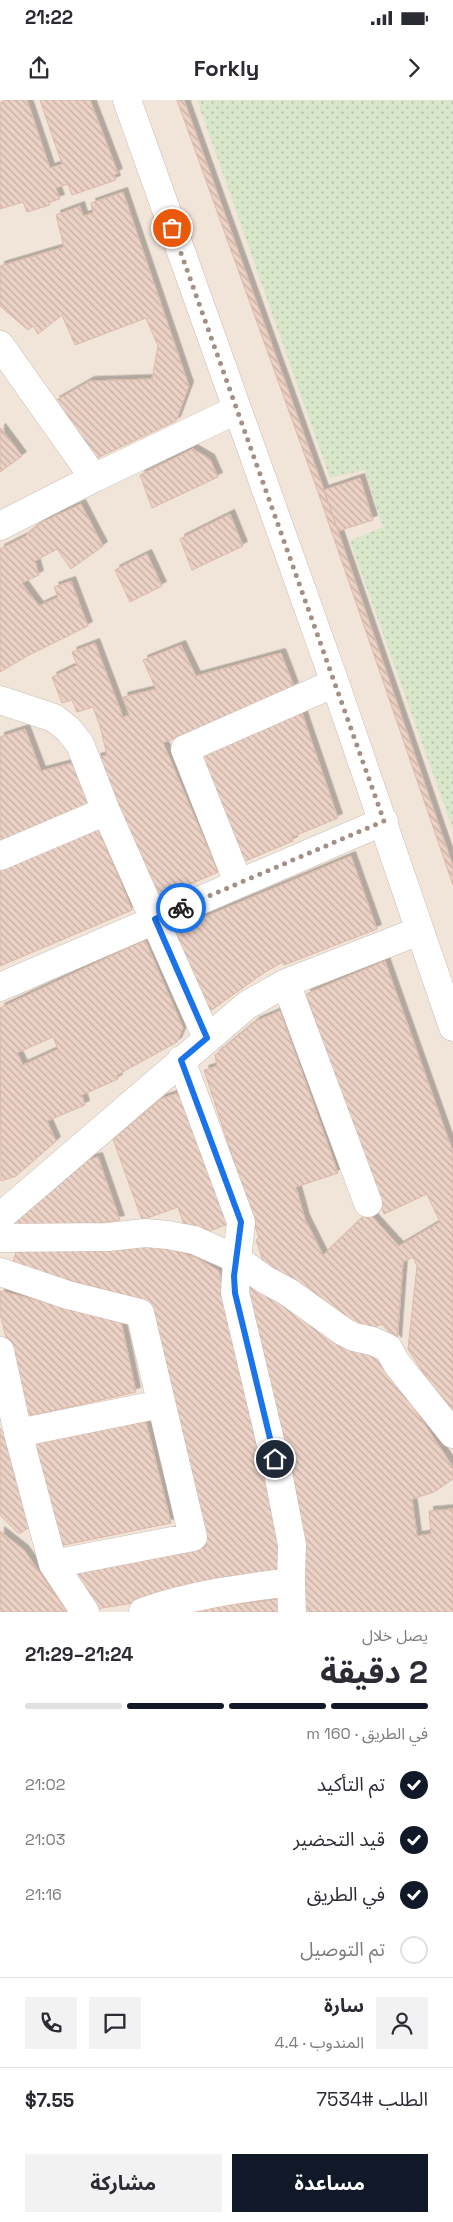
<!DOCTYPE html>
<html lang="ar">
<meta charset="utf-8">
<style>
:root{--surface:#fff;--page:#f2f2f3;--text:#2b2b33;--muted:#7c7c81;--line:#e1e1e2;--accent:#111827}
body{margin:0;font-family:"Space Grotesk","Noto Sans Arabic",sans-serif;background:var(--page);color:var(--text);direction:rtl;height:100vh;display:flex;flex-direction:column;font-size:19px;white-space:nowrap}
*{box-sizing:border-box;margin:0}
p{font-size:16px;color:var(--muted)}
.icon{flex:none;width:28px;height:28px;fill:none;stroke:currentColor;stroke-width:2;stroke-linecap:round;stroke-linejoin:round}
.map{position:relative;height:1512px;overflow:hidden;direction:ltr}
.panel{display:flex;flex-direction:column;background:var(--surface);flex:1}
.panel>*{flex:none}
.pin{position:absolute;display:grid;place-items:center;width:42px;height:42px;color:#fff;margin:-21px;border:2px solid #fff;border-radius:50%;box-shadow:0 1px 5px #0007}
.courier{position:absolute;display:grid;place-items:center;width:50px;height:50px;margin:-25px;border:4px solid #1a73e8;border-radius:50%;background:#fff;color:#222;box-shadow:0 1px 6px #0007}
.summary em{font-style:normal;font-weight:700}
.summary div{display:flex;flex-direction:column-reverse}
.summary{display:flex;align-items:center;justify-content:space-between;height:85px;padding:0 25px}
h1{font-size:32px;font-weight:700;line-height:38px}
.bar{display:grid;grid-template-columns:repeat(4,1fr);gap:8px 5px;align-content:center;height:60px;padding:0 25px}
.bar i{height:6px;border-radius:4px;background:var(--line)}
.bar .on{background:var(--accent)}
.bar p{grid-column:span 4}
.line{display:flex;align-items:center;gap:12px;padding:0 25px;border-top:1px solid var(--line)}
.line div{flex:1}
.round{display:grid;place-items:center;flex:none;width:52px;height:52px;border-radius:0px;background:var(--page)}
ol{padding:0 25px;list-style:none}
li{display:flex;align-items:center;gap:15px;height:55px}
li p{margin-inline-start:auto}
li .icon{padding:5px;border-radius:50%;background:var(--accent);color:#fff;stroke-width:4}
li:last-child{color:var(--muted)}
li i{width:28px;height:28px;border:2px solid var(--line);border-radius:50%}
.button{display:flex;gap:10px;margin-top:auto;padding:10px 25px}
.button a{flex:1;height:58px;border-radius:0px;background:var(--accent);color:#fff;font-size:20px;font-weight:700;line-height:58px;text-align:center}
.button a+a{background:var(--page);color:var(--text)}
.status{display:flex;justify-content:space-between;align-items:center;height:35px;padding:0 25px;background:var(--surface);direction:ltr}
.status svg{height:14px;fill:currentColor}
header{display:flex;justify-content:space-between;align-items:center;height:65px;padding:0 25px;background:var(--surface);font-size:22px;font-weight:700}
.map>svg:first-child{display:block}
.residential{fill:#f1e5da}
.grass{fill:url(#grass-dots)}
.building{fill:url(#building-back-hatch);stroke:#ddb9a8;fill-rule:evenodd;filter:url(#shadow)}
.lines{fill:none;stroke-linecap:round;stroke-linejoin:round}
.street-casing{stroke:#cbbbb1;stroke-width:29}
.street{stroke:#fff;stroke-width:28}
.done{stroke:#a29087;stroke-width:5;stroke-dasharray:0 9}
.route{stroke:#1a73e8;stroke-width:6}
</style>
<div class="status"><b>21:22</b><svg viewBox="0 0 49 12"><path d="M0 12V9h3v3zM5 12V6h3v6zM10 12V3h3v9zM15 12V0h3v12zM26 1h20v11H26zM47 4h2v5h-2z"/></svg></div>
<header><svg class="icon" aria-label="forward" viewBox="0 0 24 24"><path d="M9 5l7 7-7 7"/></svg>Forkly<svg class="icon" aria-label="share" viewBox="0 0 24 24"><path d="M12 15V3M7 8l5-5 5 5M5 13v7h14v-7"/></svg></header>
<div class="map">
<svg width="453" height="1512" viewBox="0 0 453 1512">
<defs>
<pattern id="grass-dots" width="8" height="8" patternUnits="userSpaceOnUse" patternTransform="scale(1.25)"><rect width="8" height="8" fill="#d8e6ca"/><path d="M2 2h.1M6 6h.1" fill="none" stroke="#b4bda6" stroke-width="1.8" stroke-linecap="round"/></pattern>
<pattern id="building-back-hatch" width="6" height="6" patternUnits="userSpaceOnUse" patternTransform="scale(1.25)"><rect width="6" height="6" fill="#ecd2c6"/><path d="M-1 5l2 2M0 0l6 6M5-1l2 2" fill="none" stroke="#c4ada3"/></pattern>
<filter id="shadow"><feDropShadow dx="4.5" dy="-4.5" stdDeviation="0" flood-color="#0004"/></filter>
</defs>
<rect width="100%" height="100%" fill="#faf3eb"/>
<path class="residential" d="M0,0h453v1512h-453z"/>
<path class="grass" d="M197,0h256v730l-103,-289 33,-14 -18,-57 -35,8z"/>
<path class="building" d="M6,0h21l23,68 12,-4 -22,-64h50l28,73 -4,2 2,5 -44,15 -4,-11 -12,4 4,11 -11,3 1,3 -23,7 -4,-10 -23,7v-106z
M177,0h7l140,390 129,376v19l-135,-393z
M123,92l66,194 -13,35 -83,39 -38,-59 35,-20 62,-2 6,-33 -12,-28 -71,27 -13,-30 -24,19 -5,-8 -5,4 -28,-24v-40l64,-19 -8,-32 24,-9 3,10 10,-3 -2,-10z
M1,328l21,28 -22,16v-43z
M193,349l17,10 8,18 -66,31 -12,-33z
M360,378l13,42 -35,11 -14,-41z
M81,404l22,42 -32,23 -14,-20 -22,12 4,14 -17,8 17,23 19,-9 -4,-10 17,-6 17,45 -59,29 -29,17v-123l24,-12 18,-15z
M230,414l13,32 -51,24 -12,-31z
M147,454l15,32 -32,16 -15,-32z
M95,543l28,74 6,-2 -6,-18 33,-8 -13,-29 38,-15 15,31 85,-23 13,34 -131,56 55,129 -52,23 -1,-2 -8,3 -61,-138 11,-3 -7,-29 -7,-19 -16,5 -5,-12 -10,3 -10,-26 25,-12 -5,-13z
M301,610l37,108 -46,19 1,4 -50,21 -45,-108z
M25,629l16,42 31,-8 18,42 -90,38v-106z
M98,728l34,82 -132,56v-96z
M351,756l26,73 -93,36 -1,-3 -18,10 -59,42 -35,-83z
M145,840l38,88 -6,14 -60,33 1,4 -36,16 3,10 -38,16 9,20 -40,35 -15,5 -1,-173zM53,937l5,12 -35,16 -6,-12z
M385,861l68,191v268l-45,-71 9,-83 -4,-9 -10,5 -6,80 -15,-18 -24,9 -91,-60 -11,-33 3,-2 -55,-168 13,-4 -2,-11 41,-34 24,-10 58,162 -42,14 9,32 18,36 45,-43 31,34 41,-24 -13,-28 -43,20 -78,-220z
M181,992l47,132 -26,10h-15l-9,-27 -36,13 -29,-81 48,-40z
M98,1057l22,63 -41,6 -2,-3 -61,5 -2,-10 69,-57z
M25,1142l141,5 31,11 22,13 50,205 14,95 -150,28v4l-37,6 -24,-38 134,-24 -22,-89h-3l-37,-158 -132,-35 4,-13 5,1z
M248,1181l37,19 4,10 58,33 33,14 73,110v12l-19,13 -22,7 5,37 14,-2 -2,-23 24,-2v103h-155l-55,-324z
M0,1191l121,30 15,71 -110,25 -26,-104z
M144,1314l27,109 -112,23 -27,-107z
M0,1328l8,12 4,11 2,24 20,49 -15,10 -19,-19z
M0,1431l24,19 43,62h-67z
M284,1498l1,14h-114l69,-12v4z"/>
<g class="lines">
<defs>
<path id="street" d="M127,0l208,583 118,344
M0,245l94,133
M0,426l94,-48 142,-68
M0,600l54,18 14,11 12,15 26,67 101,227
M0,756l106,-45
M238,782l-53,-133 150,-66
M286,883l82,220
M0,887l384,-166
M181,960l60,162 -4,37 27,20 24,13 56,40 10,5 18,4 16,7 9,16 56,70
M0,1117l247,-212 39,-22 133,-52
M0,1138l108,-1 37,-4 23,2 26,5 43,19 -2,34 44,185 13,67 -1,37c-49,6 -101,13 -148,30
M0,1172l68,23 72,18 53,224 -140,27
M0,1251l18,82 35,131 32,48
M18,1333l143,-29
M291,1482l1,30"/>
</defs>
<use href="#street" class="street-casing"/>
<use href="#street" class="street"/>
</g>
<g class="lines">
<path class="done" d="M172,128l212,593 -203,87"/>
<path class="route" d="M181,808l-26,11 52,119 -26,22 60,162 -7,54 1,17 40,166"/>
</g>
</svg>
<div class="pin" style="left:172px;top:128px;background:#ea580c"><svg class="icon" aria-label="bag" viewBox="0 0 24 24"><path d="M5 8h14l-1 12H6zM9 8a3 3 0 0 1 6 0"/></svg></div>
<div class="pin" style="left:275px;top:1359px;background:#1f2937"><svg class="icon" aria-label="home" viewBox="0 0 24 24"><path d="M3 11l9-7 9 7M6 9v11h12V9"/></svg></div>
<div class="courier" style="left:181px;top:808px"><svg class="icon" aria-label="bike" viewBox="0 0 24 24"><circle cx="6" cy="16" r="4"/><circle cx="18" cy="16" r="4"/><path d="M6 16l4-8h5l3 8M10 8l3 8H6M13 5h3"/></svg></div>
</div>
<section class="panel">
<div class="summary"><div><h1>2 دقيقة</h1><p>يصل خلال</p></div><em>21:24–21:29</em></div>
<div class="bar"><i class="on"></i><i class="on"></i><i class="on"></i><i></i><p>في الطريق · 160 m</p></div>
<ol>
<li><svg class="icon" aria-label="check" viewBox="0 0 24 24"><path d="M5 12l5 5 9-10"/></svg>تم التأكيد<p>21:02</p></li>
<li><svg class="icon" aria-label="check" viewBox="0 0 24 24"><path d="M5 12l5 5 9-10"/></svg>قيد التحضير<p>21:03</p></li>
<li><svg class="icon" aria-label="check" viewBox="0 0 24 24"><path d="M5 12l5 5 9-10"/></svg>في الطريق<p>21:16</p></li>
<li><i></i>تم التوصيل</li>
</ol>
<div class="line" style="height:90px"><a class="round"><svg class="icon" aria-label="person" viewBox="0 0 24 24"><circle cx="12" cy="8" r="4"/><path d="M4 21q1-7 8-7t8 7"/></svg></a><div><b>سارة</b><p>المندوب · 4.4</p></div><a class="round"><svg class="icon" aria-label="chat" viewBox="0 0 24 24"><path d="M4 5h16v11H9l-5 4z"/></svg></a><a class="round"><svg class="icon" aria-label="phone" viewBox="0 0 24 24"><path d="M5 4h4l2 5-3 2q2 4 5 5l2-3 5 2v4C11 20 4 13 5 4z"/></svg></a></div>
<div class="line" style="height:65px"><div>الطلب #7534</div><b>$7.55</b></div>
<div class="button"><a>مساعدة</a><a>مشاركة</a></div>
</section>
